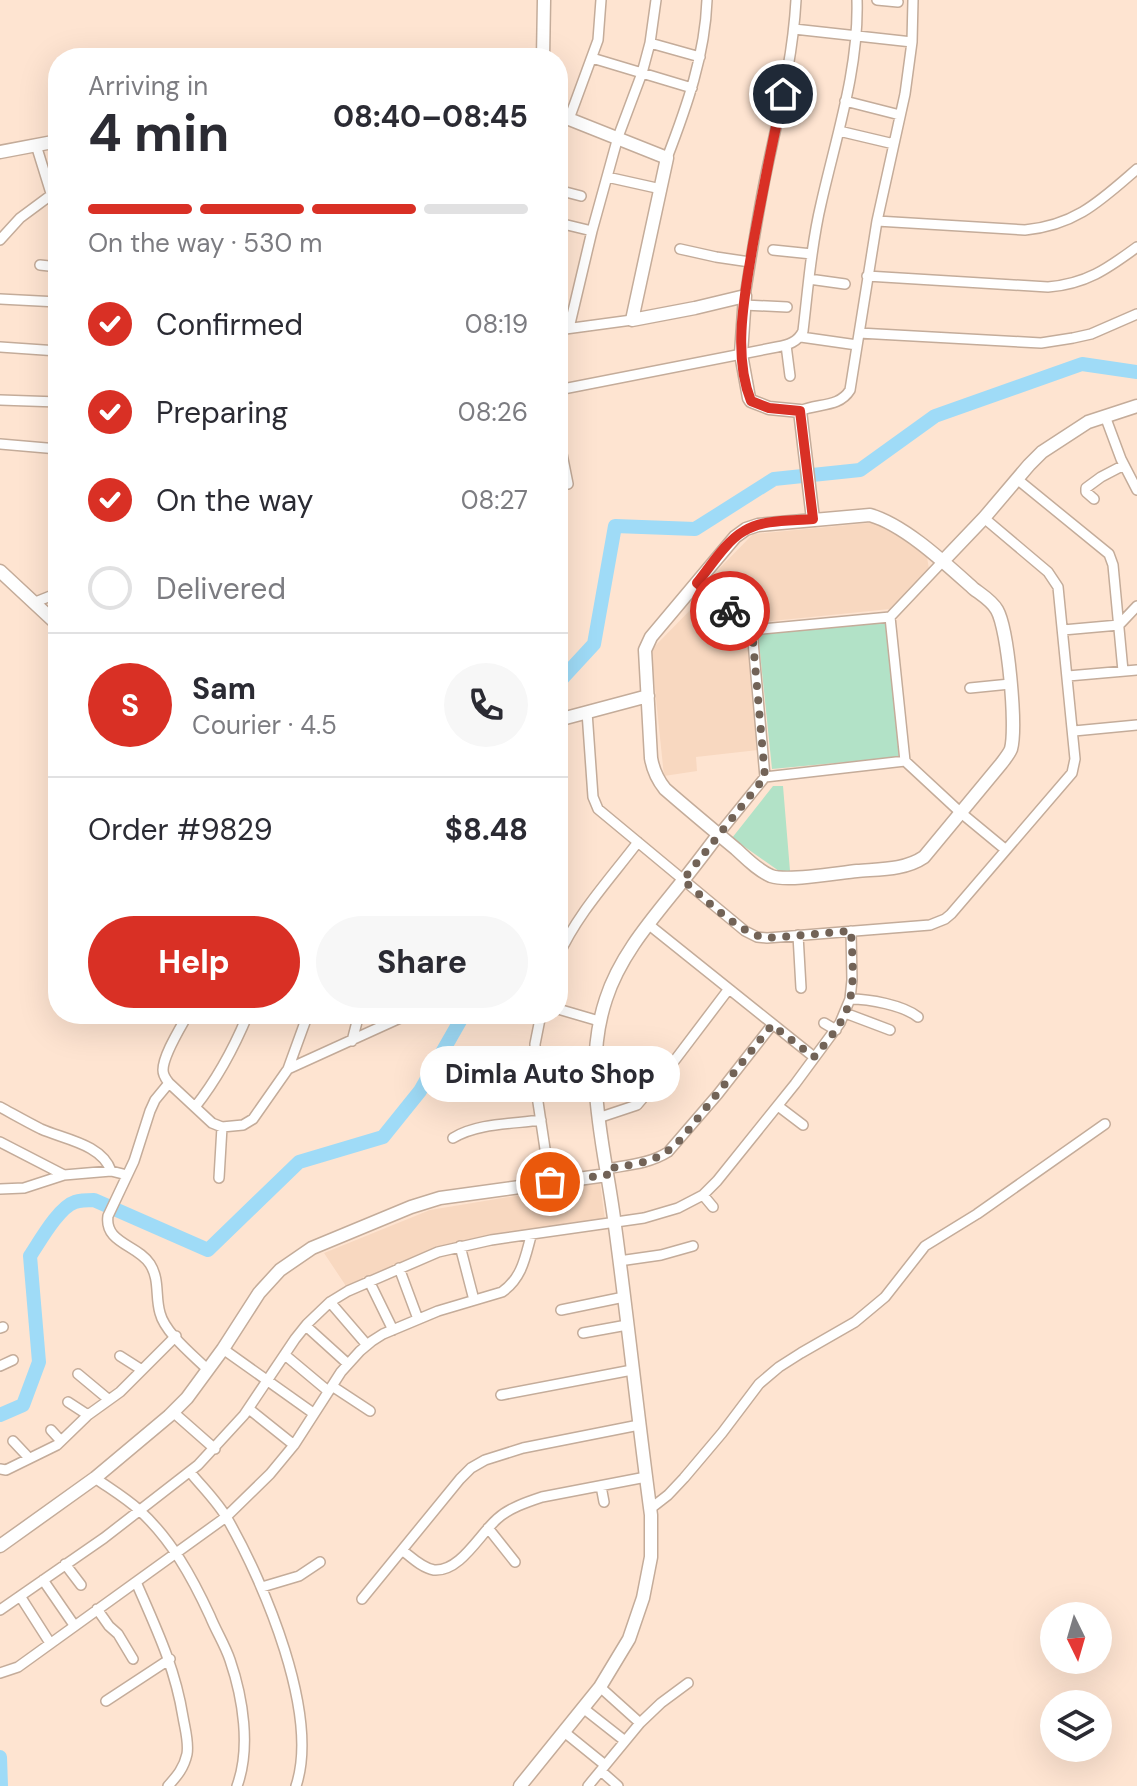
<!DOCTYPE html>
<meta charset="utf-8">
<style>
:root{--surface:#fff;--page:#f7f7f7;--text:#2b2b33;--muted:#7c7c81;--line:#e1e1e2;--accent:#d93025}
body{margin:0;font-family:"DM Sans",sans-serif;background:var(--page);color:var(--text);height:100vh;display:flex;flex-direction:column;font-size:30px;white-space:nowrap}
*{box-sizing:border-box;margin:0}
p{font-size:26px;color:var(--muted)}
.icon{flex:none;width:44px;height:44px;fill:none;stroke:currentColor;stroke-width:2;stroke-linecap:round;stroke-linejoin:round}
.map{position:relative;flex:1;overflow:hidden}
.sheet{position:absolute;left:48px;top:48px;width:520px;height:976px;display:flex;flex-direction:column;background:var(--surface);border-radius:32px;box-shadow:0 8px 32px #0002}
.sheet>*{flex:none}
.needle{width:52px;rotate:175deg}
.buttons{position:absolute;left:1040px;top:1602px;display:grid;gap:16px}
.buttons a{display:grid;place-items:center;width:72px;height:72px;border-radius:50%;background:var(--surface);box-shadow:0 8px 32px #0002;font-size:40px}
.pin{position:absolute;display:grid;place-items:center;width:68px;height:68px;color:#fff;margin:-34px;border:4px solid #fff;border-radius:50%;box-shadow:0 2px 8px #0007}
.courier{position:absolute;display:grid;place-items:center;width:80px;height:80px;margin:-40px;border:6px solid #d93025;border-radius:50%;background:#fff;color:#222;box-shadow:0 2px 10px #0007}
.bubble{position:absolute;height:56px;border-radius:28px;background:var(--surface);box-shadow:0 8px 32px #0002;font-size:26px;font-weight:700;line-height:56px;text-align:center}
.summary em{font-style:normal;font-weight:700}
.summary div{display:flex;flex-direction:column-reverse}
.summary{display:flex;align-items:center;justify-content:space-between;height:136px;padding:0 40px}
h1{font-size:52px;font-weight:700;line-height:60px}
.bar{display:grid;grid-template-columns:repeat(4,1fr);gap:12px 8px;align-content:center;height:96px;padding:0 40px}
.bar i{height:10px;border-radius:6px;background:var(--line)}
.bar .on{background:var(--accent)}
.bar p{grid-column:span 4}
.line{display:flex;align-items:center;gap:20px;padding:0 40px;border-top:2px solid var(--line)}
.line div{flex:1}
.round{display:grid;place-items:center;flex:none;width:84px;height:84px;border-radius:42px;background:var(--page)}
ol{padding:0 40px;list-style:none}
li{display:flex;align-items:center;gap:24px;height:88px}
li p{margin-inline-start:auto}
li .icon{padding:8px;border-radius:50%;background:var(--accent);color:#fff;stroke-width:4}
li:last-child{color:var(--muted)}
li i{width:44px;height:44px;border:4px solid var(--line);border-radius:50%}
.cta{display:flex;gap:16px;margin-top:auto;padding:16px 40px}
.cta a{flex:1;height:92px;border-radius:48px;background:var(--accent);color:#fff;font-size:32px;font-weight:700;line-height:92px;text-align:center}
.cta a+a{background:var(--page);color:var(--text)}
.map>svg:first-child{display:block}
.built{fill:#f8d8c0}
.green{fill:#b2e2c7}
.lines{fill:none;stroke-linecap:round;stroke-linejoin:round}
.river{stroke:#9fdbf7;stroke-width:14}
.street-casing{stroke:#c4ac9a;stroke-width:12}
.secondary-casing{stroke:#c4ac9a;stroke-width:15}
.street{stroke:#fff;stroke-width:9}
.secondary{stroke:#fff;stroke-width:12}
.done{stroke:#726357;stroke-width:8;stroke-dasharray:0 14.4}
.route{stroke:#d93025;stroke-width:10}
</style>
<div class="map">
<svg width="1137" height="1786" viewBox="0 0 1137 1786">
<rect width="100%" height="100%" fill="#fee4d1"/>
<path class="built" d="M879,522l48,35 2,12 -39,40 -128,13 -47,-34 -2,-13 40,-41z
M702,598l48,39 8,113 -62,7 1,14 -33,5 -13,-126z
M600,1182l5,39 -178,32 -81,33 -22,-33 106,-43z"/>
<path class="green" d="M886,620l13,137 -127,12 -14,-136z
M773,786h10l7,85h-11l-47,-33z"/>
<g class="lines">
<path class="river" d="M558,683l36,-39 21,-118 80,3 79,-50 86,-9 75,-54 147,-52 55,8
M0,1415l23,-10 16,-43 -9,-106c10,-15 29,-49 45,-54 6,-2 13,-2 19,-2l114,50 91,-88 84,-25 37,-46 44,-77
M0,1757l1,29"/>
<defs>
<path id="street" d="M877,0l21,2
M794,29l118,13
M650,43l50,14
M592,58l100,30
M845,101l55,14
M558,115l3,1 1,19 -4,18
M569,119l29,-79 3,-40
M839,131l55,13
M36,145l22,71
M667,158c20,-52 38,-103 40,-158
M607,177l54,12
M558,190l23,6
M877,221l148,9c51,-5 75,-29 112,-61
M559,223l33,8
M0,240l20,-22 31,-23
M680,249l36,8 34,5
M773,250l39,4
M40,265l18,2
M867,276l181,11c38,-3 59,-18 89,-40
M809,279l36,5
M745,296c7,-43 13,-85 22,-127 12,-56 26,-112 29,-169
M0,299l58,3
M744,305l43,2
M569,328l23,-97 26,-94 24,-64 8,-30 6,-43
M558,330l74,-10
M859,333l182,10 32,-5 18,-4 46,-20
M801,337l56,8
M786,345l4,31
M0,347l58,4
M558,390l219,-43c11,-2 21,-5 26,-16 5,-42 8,-85 18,-127 15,-67 38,-135 36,-204
M0,400l58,2
M800,411c17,-8 39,-3 50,-21l27,-169 28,-127 7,-52 1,-42
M1105,416l16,43 16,31
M558,434l10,50
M0,444l58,5
M1017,479l92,75 4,11 10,106
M1094,499l-8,-7v-4l15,-11 23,-12
M697,583l55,47
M33,603l25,-10
M890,617l53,-56
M1063,630l56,-5 18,-19
M1068,676l69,-6
M970,688l40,-4
M587,712l6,85 5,12 147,122 12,6 10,1 163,-13 15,-6 6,-5 121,-141 3,-14 -17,-172 -10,-15 -64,-54
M1074,731l63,-6
M905,761l-140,16 -13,-147 138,-13 15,144 55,51 46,38
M718,835l47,-58
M648,924l166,133
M798,935l3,53
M558,957c19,-43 52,-78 80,-115
M850,999c19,0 53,6 68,18
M558,1009l41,12
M845,1013l45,17
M188,1014c-7,13 -25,41 -25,56 0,6 3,9 6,13l-14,17 -5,11 -16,50 -26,55c-4,27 30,29 42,48 10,16 5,32 10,49 5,20 33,42 48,57
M541,1014l-6,30 1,45 14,93
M824,1023l12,7
M352,1041l7,-27
M288,1069l20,-55
M169,1083l43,40 10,4 21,-2 10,-6 35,-50 121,-55
M778,1106l25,19
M0,1107c13,7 27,15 41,22 22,10 61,15 70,42
M195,1107c23,-29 39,-59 53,-93
M598,1118l39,-13 38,-45 53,-70
M453,1138c24,-15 60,-14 88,-18
M0,1142l64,33
M606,1169c21,-4 43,-5 62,-17l50,-58 54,-69
M219,1178l3,-51
M0,1189l24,-1 40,-13 47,-4 16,4
M703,1195l10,12
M460,1246l14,54
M619,1261l42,-6 32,-9
M399,1268l19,51
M369,1281l24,49
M330,1302l37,43
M561,1310l63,-13
M306,1326l42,38
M0,1328l3,-1
M583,1333l44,-8
M223,1349l90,64
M285,1355l43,36
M120,1356l22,14
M0,1366l13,-6
M78,1374l30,25
M332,1386l38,25
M501,1395l131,-25
M68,1402l20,13
M249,1409l45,36
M173,1412l42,37
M51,1430l10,11
M13,1441l16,17
M0,1469l6,1 51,-25 31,-30 32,-23 56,-56
M190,1472c12,15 28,30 38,48 36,63 92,194 68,266
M95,1478c14,10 31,20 44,32 32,29 53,67 71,106 6,15 15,29 20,44 13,38 21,88 7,126
M601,1486l3,16
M650,1509l18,-14 16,-17 38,-45 37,-49 20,-17 22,-14 54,-31 30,-25 40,-51 52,-32 128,-90
M488,1528l27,34
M402,1550c9,7 20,18 32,20 26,2 45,-35 63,-51 12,-11 30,-17 45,-22l104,-20
M65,1564l16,21
M43,1580l31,45
M136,1582c20,46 39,85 47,135 2,12 6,25 4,37 -3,14 -10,22 -19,32
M262,1587l37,-11 21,-14
M20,1596l30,47
M362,1599l98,-120 11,-11 14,-8 38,-12 116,-23
M97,1609l12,17 9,8 15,25
M0,1610l104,-72 94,-73 46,-50 51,-76 12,-15 23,-22 18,-11 90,-39 53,-12 153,-22 34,-10 25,-13 14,-14 78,-97 45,-61 10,-24 2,-19 -1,-49
M0,1673l18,-6 208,-150 44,-43 24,-29 47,-73 19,-21 12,-10 11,-7 55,-23 64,-19c20,-14 23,-34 29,-56
M600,1687l40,36
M106,1701l64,-42
M583,1708l42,33
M563,1731l42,34
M601,1771l17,15
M588,1786l52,-63 21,-20 27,-20"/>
<path id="secondary" d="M543,58l1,-58
M558,109l3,7 8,3 98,39 -35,162 63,-12 50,-12 -4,58 8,44 2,3 18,7 31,3 13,108
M0,152l58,-11
M870,515c35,10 76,49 104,74 8,6 18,12 23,21 11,19 20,117 14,139 -2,5 -7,11 -10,15l-77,93c-19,13 -44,12 -67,14 -20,2 -69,11 -86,5 -14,-6 -25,-18 -35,-27 -24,-20 -48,-40 -71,-60 -8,-10 -12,-19 -14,-31l-6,-108 6,-13 84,-100 11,-8 12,-4z
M943,561l41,-43 45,-53 13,-13 46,-30 49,-16
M0,571l58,54
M558,720l90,-24
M0,1546l95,-68 74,-62 18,-18 36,-49 36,-56 21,-23 32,-22 99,-41 29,-9 167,-23
M520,1786l80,-99 29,-48 14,-41 8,-41v-42c-13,-96 -23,-193 -36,-289 -9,-75 -34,-152 -9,-227 14,-44 47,-81 75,-116 13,-16 25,-32 37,-48"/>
</defs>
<use href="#street" class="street-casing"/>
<use href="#secondary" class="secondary-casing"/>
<use href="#street" class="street"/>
<use href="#secondary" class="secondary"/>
</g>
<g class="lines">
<path class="done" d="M550,1182l57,-7 -1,-6c33,-6 52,-5 76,-31l90,-113 42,32c12,-14 26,-30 33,-48 9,-23 5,-53 4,-78l-84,7c-26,-3 -63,-40 -84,-58l82,-103 -13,-147 -22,-19"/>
<path class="route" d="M730,611l-33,-28c13,-16 29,-42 47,-52 19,-12 48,-10 69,-12l-13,-108 -31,-3 -18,-7c-19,-47 -6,-108 2,-157 9,-50 19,-100 30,-150"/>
</g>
</svg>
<div class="buttons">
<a><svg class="needle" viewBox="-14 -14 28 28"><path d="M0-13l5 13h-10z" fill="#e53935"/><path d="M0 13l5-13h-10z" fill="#7c7c81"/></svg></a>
<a><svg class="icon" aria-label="layers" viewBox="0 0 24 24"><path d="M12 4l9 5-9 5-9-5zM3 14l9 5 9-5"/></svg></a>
</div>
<div class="pin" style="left:550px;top:1182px;background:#ea580c"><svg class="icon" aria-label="bag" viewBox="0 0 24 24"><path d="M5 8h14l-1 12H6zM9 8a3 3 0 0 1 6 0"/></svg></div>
<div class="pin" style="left:783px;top:94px;background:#1f2937"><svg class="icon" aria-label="home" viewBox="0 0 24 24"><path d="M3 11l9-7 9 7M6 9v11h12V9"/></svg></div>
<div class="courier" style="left:730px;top:611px"><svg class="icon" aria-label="bike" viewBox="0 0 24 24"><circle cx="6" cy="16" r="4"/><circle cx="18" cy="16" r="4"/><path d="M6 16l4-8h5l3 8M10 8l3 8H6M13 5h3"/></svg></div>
<div class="bubble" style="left:420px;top:1046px;width:260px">Dimla Auto Shop</div>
<section class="sheet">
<div class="summary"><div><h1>4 min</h1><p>Arriving in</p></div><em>08:40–08:45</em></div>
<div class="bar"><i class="on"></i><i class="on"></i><i class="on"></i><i></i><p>On the way · 530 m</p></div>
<ol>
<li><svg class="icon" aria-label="check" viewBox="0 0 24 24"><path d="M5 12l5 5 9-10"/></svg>Confirmed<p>08:19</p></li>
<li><svg class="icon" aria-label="check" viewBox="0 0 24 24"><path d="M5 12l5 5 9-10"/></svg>Preparing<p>08:26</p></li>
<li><svg class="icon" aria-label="check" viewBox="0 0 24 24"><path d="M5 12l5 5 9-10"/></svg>On the way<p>08:27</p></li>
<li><i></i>Delivered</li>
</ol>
<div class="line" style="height:144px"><b class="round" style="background:var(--accent);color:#fff">S</b><div><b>Sam</b><p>Courier · 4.5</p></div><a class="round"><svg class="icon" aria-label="phone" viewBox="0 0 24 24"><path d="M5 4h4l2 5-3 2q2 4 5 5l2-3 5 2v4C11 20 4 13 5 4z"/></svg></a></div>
<div class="line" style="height:104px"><div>Order #9829</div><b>$8.48</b></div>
<div class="cta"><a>Help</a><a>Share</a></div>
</section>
</div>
